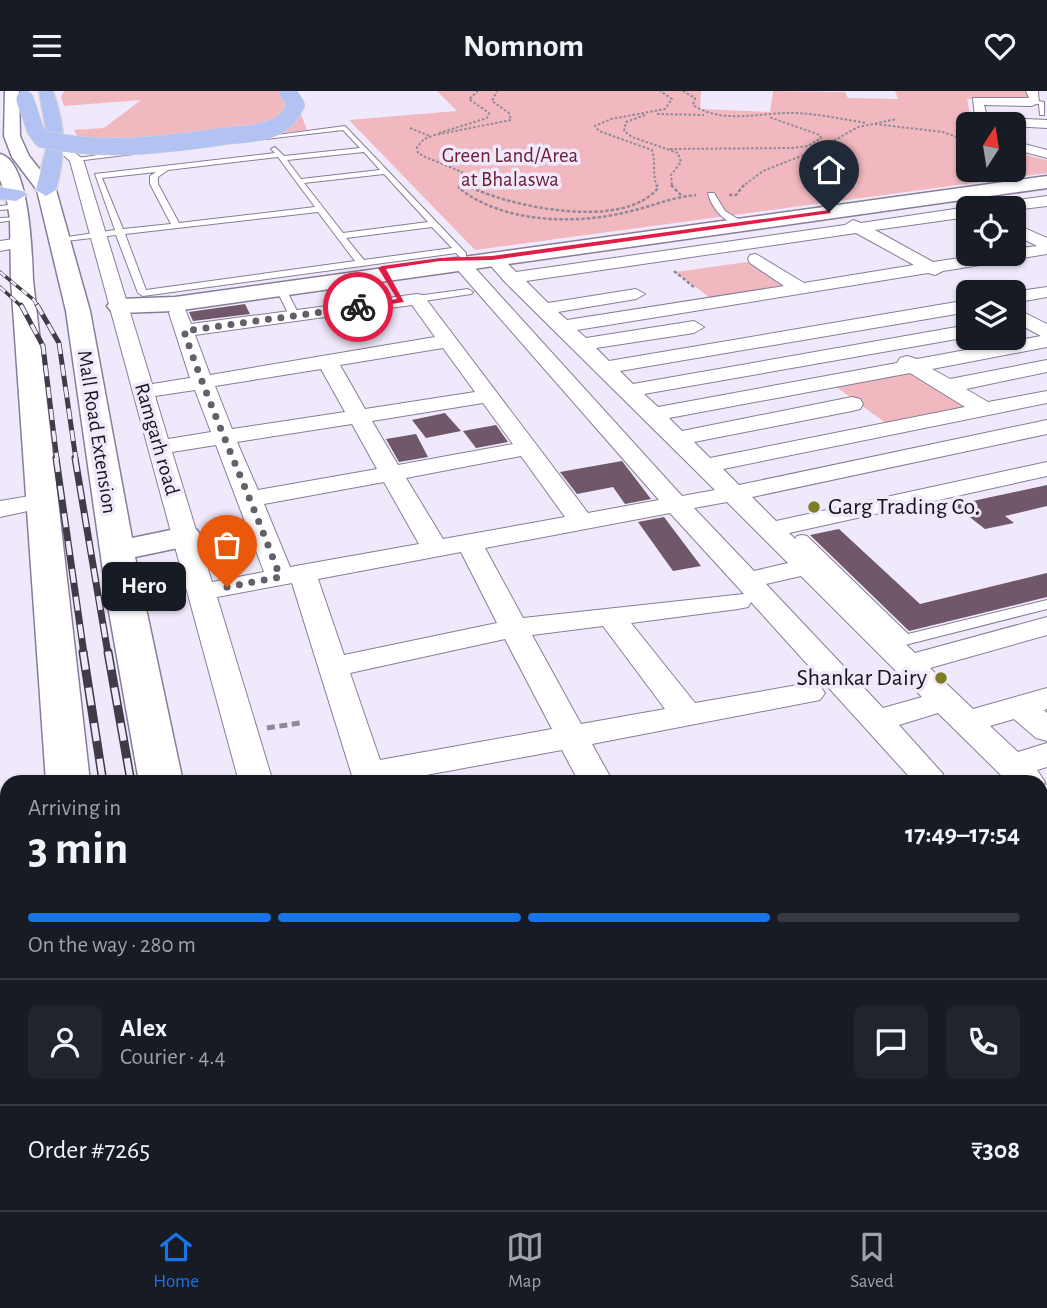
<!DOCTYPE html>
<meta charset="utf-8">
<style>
:root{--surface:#171b24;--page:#20242c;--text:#f1f3f6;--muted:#9ea1a6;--line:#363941;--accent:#1a73e8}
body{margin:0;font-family:"Alegreya Sans",sans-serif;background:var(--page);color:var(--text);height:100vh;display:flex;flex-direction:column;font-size:26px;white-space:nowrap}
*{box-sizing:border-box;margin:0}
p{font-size:23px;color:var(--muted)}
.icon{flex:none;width:38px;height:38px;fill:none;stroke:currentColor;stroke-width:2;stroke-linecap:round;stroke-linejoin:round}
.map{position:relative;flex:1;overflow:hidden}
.panel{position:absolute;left:0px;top:684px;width:1048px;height:436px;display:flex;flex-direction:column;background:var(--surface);border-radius:21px 21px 0 0;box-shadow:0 2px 5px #0004}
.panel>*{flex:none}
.needle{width:46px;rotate:12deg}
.tools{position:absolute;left:956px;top:21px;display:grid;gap:14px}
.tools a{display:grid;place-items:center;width:70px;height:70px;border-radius:10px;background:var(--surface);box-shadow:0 2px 5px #0004;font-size:35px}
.pin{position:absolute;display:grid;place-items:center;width:60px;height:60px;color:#fff;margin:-72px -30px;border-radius:50% 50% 50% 0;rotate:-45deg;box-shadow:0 0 7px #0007}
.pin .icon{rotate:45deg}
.courier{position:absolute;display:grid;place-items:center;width:70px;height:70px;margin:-35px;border:5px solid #e11d48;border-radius:50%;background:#fff;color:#222;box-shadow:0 2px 9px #0007}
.bubble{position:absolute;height:49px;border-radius:10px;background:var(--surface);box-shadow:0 2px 5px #0004;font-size:23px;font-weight:700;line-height:49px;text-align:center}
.head em{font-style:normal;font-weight:700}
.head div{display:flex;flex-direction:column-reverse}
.head{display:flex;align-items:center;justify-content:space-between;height:119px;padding:0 28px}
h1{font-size:46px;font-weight:700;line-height:52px}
.bar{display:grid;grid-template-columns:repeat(4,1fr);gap:10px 7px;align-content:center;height:84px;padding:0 28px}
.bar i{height:9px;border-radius:5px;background:var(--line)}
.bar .on{background:var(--accent)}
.bar p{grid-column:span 4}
.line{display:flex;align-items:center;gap:18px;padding:0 28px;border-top:2px solid var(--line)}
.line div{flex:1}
.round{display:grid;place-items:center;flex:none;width:74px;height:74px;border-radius:10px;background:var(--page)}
header{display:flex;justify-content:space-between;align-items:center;height:91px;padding:0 28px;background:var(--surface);font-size:32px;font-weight:700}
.tabs{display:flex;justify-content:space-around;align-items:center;height:98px;border-top:2px solid var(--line);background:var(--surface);font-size:19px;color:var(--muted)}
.tabs a{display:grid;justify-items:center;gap:4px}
.tabs .on{color:var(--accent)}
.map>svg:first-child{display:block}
.green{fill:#f1b8bf}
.building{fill:#705769}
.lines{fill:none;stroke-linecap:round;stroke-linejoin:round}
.service-casing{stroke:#887d98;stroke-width:2}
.minor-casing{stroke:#887d98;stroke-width:2}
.tertiary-casing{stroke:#887d98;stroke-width:3}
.secondary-casing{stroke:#887d98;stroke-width:3}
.trunk-casing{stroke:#d5d5d6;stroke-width:3}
.path-far2{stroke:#908a98;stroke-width:2;stroke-dasharray:2.5 2;stroke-linecap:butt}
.path-far1{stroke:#908a98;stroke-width:2.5;stroke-dasharray:3.5 2;stroke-linecap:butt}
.path{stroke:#908a98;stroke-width:5;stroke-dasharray:8 4.5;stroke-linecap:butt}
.service{fill:#fff;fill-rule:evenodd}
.minor{fill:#fff;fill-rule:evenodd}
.tertiary{fill:#fff;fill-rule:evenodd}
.secondary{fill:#fff;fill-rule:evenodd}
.trunk{fill:#b2c2f2;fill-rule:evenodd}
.rail-far4-casing{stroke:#403b47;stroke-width:3.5}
.rail-far3-casing{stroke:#403b47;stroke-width:5}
.rail-far2-casing{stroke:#403b47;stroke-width:7}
.rail-far1-casing{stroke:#403b47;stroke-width:9}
.rail-casing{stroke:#403b47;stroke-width:10}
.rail-far4{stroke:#f0e9fb;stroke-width:2.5;stroke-dasharray:7;stroke-linecap:butt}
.rail-far3{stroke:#f0e9fb;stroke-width:3.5;stroke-dasharray:11;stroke-linecap:butt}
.rail-far2{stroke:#f0e9fb;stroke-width:4.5;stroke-dasharray:14;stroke-linecap:butt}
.rail-far1{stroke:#f0e9fb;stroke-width:6;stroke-dasharray:18;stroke-linecap:butt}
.rail{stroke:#f0e9fb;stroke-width:8;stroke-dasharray:23;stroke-linecap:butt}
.trunk-bridge-casing{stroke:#d5d5d6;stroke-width:18;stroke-linecap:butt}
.trunk-bridge{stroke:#b2c2f2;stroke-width:17}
.route{fill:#e11d48}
.done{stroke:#645f6b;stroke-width:7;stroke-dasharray:0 12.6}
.poi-dot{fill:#7c7d25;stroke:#f0e9fb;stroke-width:2.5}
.labels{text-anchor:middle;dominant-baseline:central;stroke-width:7;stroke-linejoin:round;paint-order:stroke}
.far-park-label{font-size:21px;fill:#6a1d30;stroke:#f0e9fb}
.far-street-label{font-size:21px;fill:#18141e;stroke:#f0e9fb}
.poi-label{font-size:24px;fill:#18141e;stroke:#f0e9fb;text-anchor:start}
</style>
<header><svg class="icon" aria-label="menu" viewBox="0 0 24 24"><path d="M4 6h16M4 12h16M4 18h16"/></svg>Nomnom<svg class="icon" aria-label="heart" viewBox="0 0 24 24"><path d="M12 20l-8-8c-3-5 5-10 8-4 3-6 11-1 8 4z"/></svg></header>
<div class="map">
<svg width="1047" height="1119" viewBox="0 0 1047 1119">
<rect width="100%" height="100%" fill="#f0e9fb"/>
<path class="green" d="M64,0h228l15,39 -221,24 -12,-24 30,-2 37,-28 -77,6 -3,-9z
M437,0h264l-1,18 70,3 3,-21 72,1 3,6 50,1 -3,-8h132l2,4 -4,5 -58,-1 5,25h-4v46h45v-18l34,8v13l-572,77 -126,-130 108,-9z
M754,170l40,26 -81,13 -37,-28z
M917,279l56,36 -86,18 -52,-38z"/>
<path class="building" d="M245,213l5,10 -57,7 -4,-9z
M445,322l16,18 -35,7 -14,-18z
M496,334l12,17 -32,6 -13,-17z
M416,343l12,23 -29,5 -13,-23z
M622,370l29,38 -26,5 -12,-17 -36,7 -17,-22z
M1047,394v21l-42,10 9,7 -29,6 -31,-24z
M664,426l37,49 -28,5 -35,-49z
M839,438l81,75 127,-31v24l-138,34 -99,-96z"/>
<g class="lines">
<defs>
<path id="service" d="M1031,9l13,2v13h-4l-1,-11 -8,-2z
M345,35l121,127v4h-6l-4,-4 -313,43 -5,-3 -22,-58 -58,7 -4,-3 61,-9 -20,-56 180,-21 -4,-4 4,-2 9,9 76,-8 -17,-18 -86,10 -3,-2zM364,61l16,18 -79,9 -14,-19zM278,66l37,50 -136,16 -21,-39v-7l10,-7zM156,81l-6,4v8l21,40 -48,5 -21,-51zM384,83l44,48 -85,11 -39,-50zM318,121l37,49 -209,29 -21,-56zM432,136l20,21 -88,12 -18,-22z
M130,59l3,4 -57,7 -4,-2z
M708,102h6l11,18 18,11v4c-17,-1 -32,-18 -35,-33z
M21,113v4l-21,2v-4z
M23,126l1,2 -24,3v-4z
M281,195l5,3 13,26 -1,2 -9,-2 -13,-26z
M468,198l5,3 -2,2 -54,8 -5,-3 5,-3z
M802,444l5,1 101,98 139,-34v9l-142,36 -6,-2 -102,-101 -2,-3 2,-3z"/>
<path id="minor" d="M1026,0h12l1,12 -8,3 -47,-1 3,12 60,3v8l-67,-4 -5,-6 -2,-20h56z
M58,49l25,19 69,225 38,-6 -21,-65 2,-4h14l6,15 226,-30 6,1 165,218 71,-13 -204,-233 -3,-4 3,-4h12l215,237 33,-6 -210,-208 -21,-24 2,-4h12l18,18 329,-47 8,-5 8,3 107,-16 4,1h-4v9l-93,13 58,32 53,-8h27v-5l24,-3 -24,-12v-11l34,15v16l-104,17 -8,4 -7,-2 -351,57 9,8 108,-17 10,6 -10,6 -98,15 13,13 359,-61v12l-348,59 13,13 335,-59v12l-324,57 14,13 239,-44 3,-5 7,-2 10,3 124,-23 -28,-15v-14l34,17v23l-115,22 18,10 97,-19v12l-81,17 22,13 59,-11v12l-324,66 16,16 308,-65v14l-295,63 24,24 271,-59v14l-258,57 126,120 132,-36v18l-117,33 43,41 74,-21v21l-3,1 3,3v28l-11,-3 -22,-19 -24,7 28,26 29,-9v24l-10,3 8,12 -1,2 3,1v29l-6,-2v-30h-33l-70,-69 -39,12 44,49 -5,8h-24l-163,-180 -3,5 -10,2 -107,14 64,80 114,-20 11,3 5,7 -5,7 -228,44 21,38h-34l-17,-32 -174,32h-34l-62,-199 -75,14 56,185h-34l-169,-621 -19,-17zM856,142l58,32 -110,18 -48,-29 -6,1 -2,4 2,4 34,23 -217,34 -9,-8 78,-13 9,-5 -9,-5 -88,14 -22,-22zM412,214l23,32 -225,38 -15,-40zM443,257l32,44 -110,17 -25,-44zM321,278l24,43 -113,17 -17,-43zM910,282l55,34 -255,51 -16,-16 158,-31 8,-2 3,-5 -3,-5 -8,-2 -170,34 -13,-13zM195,299l16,42 -43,7 -13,-43zM483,312l30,41 -115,21 -26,-44zM352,333l25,45 -119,21 -21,-48zM216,354l48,127 -52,10 -40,-130zM521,365l44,61 -122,22 -37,-61zM384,391l35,62 -129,23 -26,-63zM727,411l61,61 -34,8 -60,-63zM670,422l74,81 -221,24 -38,-70zM461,461l36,71 -153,32 -26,-76zM801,485l121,121 -39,11 -117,-124zM603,535l62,83 -84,15 -49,-89zM505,548l47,90 -172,31 -30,-87z
M1013,50l34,9v8l-34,-9z
M1047,105v10l-34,4 -26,-2 8,-5z
M20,147l6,2 2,3 -2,3 -26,5v-10z
M1047,196v10l-34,6v-11z
M42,403l9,2 3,5 -3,5 -51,11v-16z
M0,845l7,3v223l-7,-3z
M1047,857v34l-6,2v-34z
M7,1090v23h27v6h-34v-26z
M352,1113h48l1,6h-48z
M485,1113h48l2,6h-48z
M796,1113h49l2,6h-48z"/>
<path id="tertiary" d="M1047,85v12l-872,123 -56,2 -8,-2 -4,-5 4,-5 8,-2 56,-2z"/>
<path id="secondary" d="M5,0h14l1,45 9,20 27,34 34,121 42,227 53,-11 12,3 5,7 -5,7 -62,13 48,225h-44l-31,-176 -42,-295 -29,-121 -25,-33 -8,-21z
M0,63c30,7 32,100 33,126l57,502h-44l-35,-502 -1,-61 -4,-24 -6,-15z
M75,1113h62l1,6h-62z
M216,1113h62l1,6h-62z"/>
<path id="trunk" d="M39,0h14c13,39 13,59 3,99l-10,6 -10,-6 12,-49z
M0,96l23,4 3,4 -10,6 -16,-2z"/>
</defs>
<use href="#service" class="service-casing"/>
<use href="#minor" class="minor-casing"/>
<use href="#tertiary" class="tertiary-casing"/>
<use href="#secondary" class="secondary-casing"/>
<use href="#trunk" class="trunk-casing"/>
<path class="path-far2" d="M683,0l12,7 -2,7c31,20 68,7 102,8 24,1 47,6 71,10
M657,23l47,1
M645,24l-19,7 -2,9 8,6 46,16 3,9 -10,13 1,12
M875,33l68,8 25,9
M410,37l20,8
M439,42l48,-15 2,-5 -20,-14 9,-8
M670,58l122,-1 16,-2 13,-8 -1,-3 -51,-18
M460,91l9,5
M459,96l3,-15 -39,-16 -5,-3 -1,-6 7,-8 11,-4 76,-15 -2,-7 -17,-12 5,-10
M657,96c-5,-14 -1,-24 -5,-37l-53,-19 -4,-5 16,-7 54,-10 7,-10 -12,-8
M742,96l21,-16 58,-23 37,-21 39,-8"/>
<path class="path-far1" d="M460,94l-1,3c43,35 116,37 168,24 23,-5 45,-15 69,-17
M466,94c43,22 157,46 192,3l-1,-3
M671,94l10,10
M729,104h7l8,-10
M674,180l20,16"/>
<path class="path" d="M267,637l33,-5"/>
<use href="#service" class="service"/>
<use href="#minor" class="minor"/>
<use href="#tertiary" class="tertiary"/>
<use href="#secondary" class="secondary"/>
<use href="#trunk" class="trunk"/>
<defs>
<path id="rail-far4" d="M0,181l34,28 4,7
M0,196l22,20"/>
<path id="rail-far3" d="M21,214l22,41 14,114
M37,214l22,38 17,117"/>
<path id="rail-far2" d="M56,367l28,196
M75,367l33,196"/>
<path id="rail-far1" d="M83,561l20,130
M108,561l23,130"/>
<path id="rail" d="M166,1113l1,6
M206,1113l1,6"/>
</defs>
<use href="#rail-far4" class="rail-far4-casing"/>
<use href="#rail-far3" class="rail-far3-casing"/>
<use href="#rail-far2" class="rail-far2-casing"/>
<use href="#rail-far1" class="rail-far1-casing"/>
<use href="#rail" class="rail-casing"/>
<use href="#rail-far4" class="rail-far4"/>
<use href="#rail-far3" class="rail-far3"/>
<use href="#rail-far2" class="rail-far2"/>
<use href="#rail-far1" class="rail-far1"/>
<use href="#rail" class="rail"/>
<defs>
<path id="trunk-bridge" d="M25,8l10,30 7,10c62,14 121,6 184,-3 17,-2 37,-2 53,-11 8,-4 13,-12 17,-20l-9,-14"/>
</defs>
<use href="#trunk-bridge" class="trunk-bridge-casing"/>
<use href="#trunk-bridge" class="trunk-bridge"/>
</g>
<path class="route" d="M829,119l2,3 -339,47 -52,1 -54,8 18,33 -46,7 -4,-2 43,-8 -19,-31 4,-2 58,-8 52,-2z"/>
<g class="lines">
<path class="done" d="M227,496l53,-10c-30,-83 -68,-162 -96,-246l174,-24"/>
</g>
<g class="poi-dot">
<circle cx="814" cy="416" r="7"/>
<circle cx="941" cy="587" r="7"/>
</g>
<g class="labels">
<g class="far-park-label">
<text x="510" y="64">Green Land/Area<tspan x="510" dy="24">at Bhalaswa</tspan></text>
</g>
<g class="far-street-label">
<text transform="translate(97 341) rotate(81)">Mall Road Extension</text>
<text transform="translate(157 348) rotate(74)">Ramgarh road</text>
</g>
<g class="poi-label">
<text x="828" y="416">Garg Trading Co.</text>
<text x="927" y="587" text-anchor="end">Shankar Dairy</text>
</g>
</g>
</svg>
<div class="tools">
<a><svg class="needle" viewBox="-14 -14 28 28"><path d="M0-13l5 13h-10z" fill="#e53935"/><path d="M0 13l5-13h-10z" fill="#9ea1a6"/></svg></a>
<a><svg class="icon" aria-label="locate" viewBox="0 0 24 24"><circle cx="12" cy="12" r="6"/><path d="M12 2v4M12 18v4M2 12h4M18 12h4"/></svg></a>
<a><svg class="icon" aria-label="layers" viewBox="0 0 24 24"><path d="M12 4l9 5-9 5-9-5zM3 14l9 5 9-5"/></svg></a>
</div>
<div class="pin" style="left:227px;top:496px;background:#ea580c"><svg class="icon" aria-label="bag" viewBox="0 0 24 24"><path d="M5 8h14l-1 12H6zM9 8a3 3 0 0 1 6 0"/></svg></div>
<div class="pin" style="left:829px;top:121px;background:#1f2937"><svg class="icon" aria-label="home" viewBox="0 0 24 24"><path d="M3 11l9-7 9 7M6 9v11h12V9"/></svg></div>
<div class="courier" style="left:358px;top:216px"><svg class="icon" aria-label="bike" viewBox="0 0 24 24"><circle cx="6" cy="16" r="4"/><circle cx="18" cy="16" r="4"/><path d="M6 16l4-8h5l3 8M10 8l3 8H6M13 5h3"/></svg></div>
<div class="bubble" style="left:102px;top:471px;width:84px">Hero</div>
<section class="panel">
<div class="head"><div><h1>3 min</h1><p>Arriving in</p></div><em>17:49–17:54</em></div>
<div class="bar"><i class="on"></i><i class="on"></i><i class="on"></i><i></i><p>On the way · 280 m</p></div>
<div class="line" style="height:126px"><a class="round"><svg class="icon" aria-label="person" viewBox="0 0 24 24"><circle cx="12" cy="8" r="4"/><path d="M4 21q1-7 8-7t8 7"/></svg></a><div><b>Alex</b><p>Courier · 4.4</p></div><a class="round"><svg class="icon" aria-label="chat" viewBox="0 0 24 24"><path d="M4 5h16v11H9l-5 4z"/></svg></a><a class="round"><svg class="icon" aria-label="phone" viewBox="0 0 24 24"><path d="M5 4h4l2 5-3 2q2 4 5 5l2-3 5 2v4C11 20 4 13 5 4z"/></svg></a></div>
<div class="line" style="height:91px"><div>Order #7265</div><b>₹308</b></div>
</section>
</div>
<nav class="tabs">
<a class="on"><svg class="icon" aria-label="home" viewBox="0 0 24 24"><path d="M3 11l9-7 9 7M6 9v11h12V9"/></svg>Home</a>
<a><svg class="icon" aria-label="map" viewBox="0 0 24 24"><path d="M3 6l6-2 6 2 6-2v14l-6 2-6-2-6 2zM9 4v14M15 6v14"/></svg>Map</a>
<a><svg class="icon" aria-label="saved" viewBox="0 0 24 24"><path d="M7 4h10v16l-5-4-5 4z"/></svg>Saved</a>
</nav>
